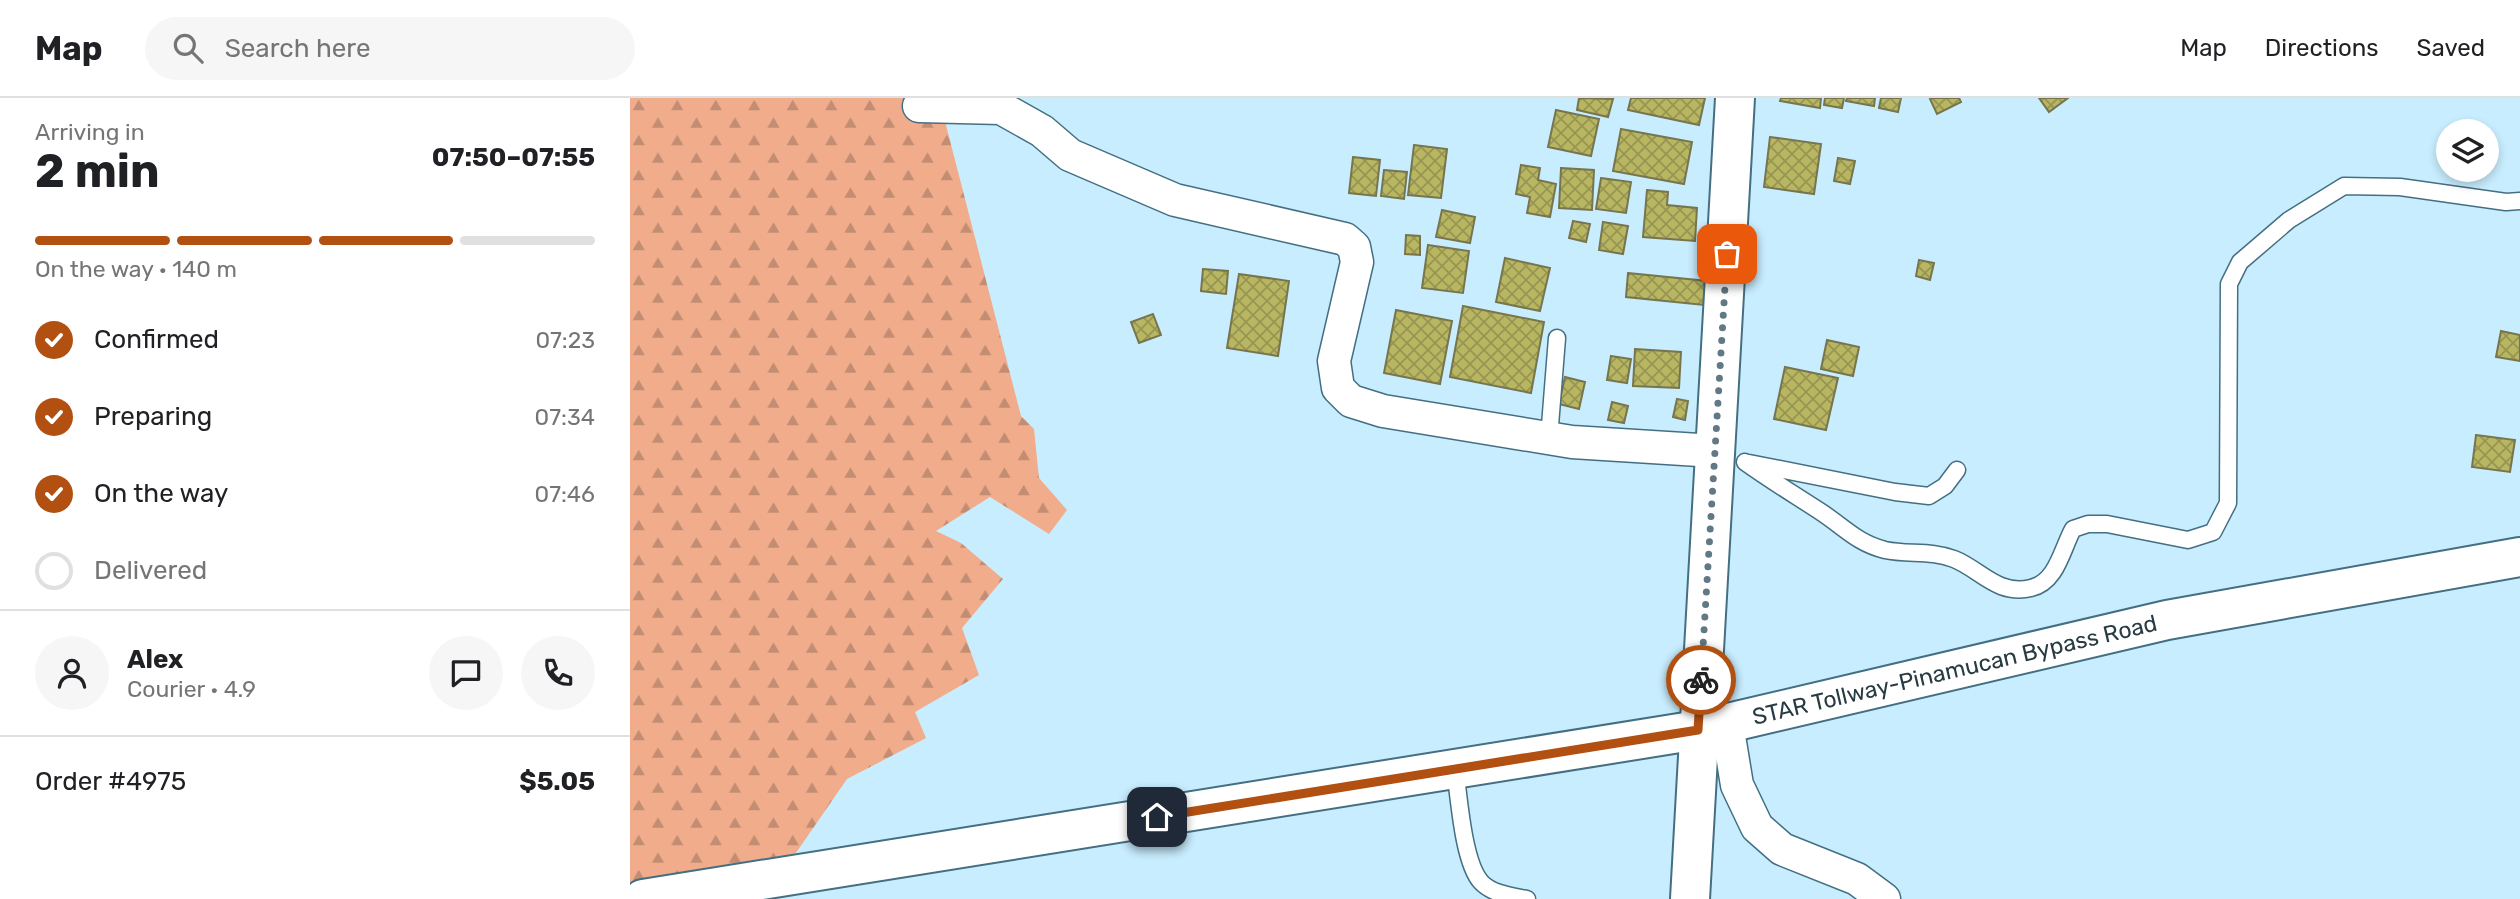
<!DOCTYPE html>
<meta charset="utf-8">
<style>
:root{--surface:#fff;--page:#f6f6f6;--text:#202124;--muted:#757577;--line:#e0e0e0;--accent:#b25012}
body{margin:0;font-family:Rubik,sans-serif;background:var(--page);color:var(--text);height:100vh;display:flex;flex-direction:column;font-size:26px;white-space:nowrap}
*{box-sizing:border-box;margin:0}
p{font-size:23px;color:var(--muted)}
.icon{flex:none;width:38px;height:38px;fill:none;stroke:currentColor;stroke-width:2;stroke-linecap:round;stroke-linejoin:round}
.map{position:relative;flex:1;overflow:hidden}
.side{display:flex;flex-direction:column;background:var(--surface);width:630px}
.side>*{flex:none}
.controls{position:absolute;left:1806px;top:21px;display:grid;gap:14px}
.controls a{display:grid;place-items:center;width:63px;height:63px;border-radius:50%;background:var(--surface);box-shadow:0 4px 10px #0003;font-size:35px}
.pin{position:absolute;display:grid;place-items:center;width:60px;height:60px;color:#fff;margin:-30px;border-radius:14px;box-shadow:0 4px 10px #0006}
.courier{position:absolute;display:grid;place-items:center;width:70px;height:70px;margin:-35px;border:5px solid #b25012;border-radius:50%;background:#fff;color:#222;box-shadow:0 2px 9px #0007}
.overview em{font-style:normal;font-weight:700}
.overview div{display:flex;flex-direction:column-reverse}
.overview{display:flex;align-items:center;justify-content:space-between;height:119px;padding:0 35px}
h1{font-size:46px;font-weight:700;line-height:52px}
.bar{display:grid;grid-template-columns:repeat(4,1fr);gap:10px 7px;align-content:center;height:84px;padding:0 35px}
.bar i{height:9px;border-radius:5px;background:var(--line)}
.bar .selected{background:var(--accent)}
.bar p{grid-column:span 4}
.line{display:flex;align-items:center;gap:18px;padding:0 35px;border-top:2px solid var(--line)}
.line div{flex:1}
.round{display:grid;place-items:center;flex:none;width:74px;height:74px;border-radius:37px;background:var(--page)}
ol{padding:0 35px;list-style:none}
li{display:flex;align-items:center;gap:21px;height:77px}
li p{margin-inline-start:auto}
li .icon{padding:7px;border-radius:50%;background:var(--accent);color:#fff;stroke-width:4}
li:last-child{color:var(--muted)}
li i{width:38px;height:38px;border:4px solid var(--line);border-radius:50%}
header{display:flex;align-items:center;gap:42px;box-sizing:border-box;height:98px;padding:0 35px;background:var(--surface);border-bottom:2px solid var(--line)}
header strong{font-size:33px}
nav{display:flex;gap:38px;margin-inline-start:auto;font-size:24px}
.search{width:490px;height:63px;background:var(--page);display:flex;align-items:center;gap:18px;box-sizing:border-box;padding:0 24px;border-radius:38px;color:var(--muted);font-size:26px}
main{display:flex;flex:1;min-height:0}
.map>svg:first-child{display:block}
.forest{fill:url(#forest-firs)}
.building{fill:url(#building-cross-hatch);stroke:#76754e;stroke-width:2}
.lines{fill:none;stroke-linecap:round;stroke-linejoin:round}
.service-casing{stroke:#446f82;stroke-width:19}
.minor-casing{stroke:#446f82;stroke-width:35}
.tertiary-casing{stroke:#446f82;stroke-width:42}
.primary-casing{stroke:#446f82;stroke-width:42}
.service{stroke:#fff;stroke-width:16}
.minor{stroke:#fff;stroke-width:32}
.tertiary{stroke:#fff;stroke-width:38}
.primary{stroke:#fff;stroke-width:38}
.done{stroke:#607984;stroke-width:7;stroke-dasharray:0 12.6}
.route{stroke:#b25012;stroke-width:9}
.labels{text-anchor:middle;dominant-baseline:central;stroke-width:6;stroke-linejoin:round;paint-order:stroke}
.street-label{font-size:23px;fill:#283b43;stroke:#fff}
</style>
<header>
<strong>Map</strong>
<div class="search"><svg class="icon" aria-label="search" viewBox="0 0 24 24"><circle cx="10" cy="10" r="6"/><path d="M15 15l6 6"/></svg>Search here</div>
<nav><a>Map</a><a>Directions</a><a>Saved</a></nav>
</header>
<main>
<section class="side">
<div class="overview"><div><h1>2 min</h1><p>Arriving in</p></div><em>07:50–07:55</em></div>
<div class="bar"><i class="selected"></i><i class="selected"></i><i class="selected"></i><i></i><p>On the way · 140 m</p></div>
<ol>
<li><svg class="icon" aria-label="check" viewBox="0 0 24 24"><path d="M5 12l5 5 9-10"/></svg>Confirmed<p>07:23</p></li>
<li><svg class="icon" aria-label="check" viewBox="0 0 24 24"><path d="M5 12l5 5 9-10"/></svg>Preparing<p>07:34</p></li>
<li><svg class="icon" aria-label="check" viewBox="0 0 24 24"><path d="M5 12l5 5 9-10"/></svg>On the way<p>07:46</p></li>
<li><i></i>Delivered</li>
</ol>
<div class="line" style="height:126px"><a class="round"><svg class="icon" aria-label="person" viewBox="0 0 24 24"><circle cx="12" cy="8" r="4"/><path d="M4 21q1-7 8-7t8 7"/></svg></a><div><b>Alex</b><p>Courier · 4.9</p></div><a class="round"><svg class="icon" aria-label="chat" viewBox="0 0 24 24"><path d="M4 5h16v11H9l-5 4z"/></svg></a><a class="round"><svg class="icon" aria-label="phone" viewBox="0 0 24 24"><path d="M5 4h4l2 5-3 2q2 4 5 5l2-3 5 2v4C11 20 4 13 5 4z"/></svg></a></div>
<div class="line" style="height:91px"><div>Order #4975</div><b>$5.05</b></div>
</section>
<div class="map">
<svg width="1890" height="801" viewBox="0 0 1890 801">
<defs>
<pattern id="forest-firs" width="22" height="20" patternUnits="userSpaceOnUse" patternTransform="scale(1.75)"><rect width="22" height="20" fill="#f1ac8b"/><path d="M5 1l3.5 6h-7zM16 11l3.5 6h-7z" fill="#c38d73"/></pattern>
<pattern id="building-cross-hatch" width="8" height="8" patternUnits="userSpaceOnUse" patternTransform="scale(1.75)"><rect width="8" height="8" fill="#b9b662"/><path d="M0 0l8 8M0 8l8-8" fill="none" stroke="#969552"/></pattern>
</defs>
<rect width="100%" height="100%" fill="#c8edfe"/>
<path class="forest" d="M0,0h309l82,318 13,13 5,49 28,32 -18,24 -59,-37 -54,34 25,12 42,36 -41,49 17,47 -64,37 11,26 -79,41 -69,100 -148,20z"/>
<path class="building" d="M949,0l34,1 -5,18 -31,-7z
M1001,0h74l-6,27 -71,-15z
M1151,0h40l-1,10 -40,-7z
M1195,0h19l-2,10 -18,-3z
M1217,0h28l-1,8 -28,-5z
M1251,0h20l-3,14 -19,-4z
M1302,0h27l2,4 -24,12 -7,-15z
M1409,0h29l-19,14z
M926,12l43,9 -8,37 -43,-9z
M991,31l71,13 -8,42 -71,-13z
M1140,39l51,7 -7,50 -50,-7z
M784,47l33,4 -6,49 -33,-3z
M723,59l27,3 -4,36 -27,-3z
M1208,60l17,3 -5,23 -16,-3z
M891,67l19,3 -2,12 18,4 -6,33 -23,-4 3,-16 -14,-3z
M931,70l33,2 -2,40 -33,-2z
M754,72l23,2 -3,27 -23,-3z
M971,80l30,4 -5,31 -30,-4z
M1017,92l21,2 -1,13 30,3 -2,33 -52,-4z
M812,112l33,7 -5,26 -34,-6z
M943,123l17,3 -4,18 -17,-4z
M973,124l25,4 -5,28 -24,-4z
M776,137l14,1v19l-15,-1z
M798,147l41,6 -6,42 -41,-5z
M875,160l45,10 -10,43 -44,-9z
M1289,162l15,3 -4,17 -14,-4z
M573,171l25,2 -2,23 -25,-3z
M998,175l79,8 -3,24 -78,-8z
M609,176l50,7 -11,75 -51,-8z
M833,208l81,16 -13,71 -81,-16z
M766,212l56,11 -12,63 -56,-11z
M523,216l8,21 -22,8 -8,-21z
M1871,233l19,4v26l-24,-4z
M1197,242l32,7 -6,29 -32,-7z
M1005,251l46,3 -2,36 -46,-2z
M981,258l20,3 -4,24 -20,-3z
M1155,269l53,11 -12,52 -52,-11z
M935,279l20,5 -6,27 -20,-5z
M1047,301l11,2 -3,19 -12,-3z
M982,304l16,4 -4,17 -16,-3z
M1846,337l39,5 -5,32 -38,-5z"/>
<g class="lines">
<defs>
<path id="service" d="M919,340l8,-100
M1115,364c25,18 50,33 76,50 23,15 36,31 64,38 23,5 46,0 69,9 26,10 43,37 77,29 26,-6 31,-39 42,-59l15,-5h19l81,16 25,-8 15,-29 1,-219 11,-22 49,-42 55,-34 56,1 106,15 14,-1
M1119,365l146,29 34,4 16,-10 12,-16
M825,671c4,28 8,93 26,113 11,12 31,14 46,17"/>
<path id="minor" d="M289,8l82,2 41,23 28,24 105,45 170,39 9,8 3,15 -23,99 4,27 13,13 32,10 189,31 143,9
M1097,626l10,61 20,42 25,22 75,30 27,20"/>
<path id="tertiary" d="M1060,801l45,-801"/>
<g id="primary">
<path id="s1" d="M13,801l1055,-169 469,-110 353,-63"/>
</g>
</defs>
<use href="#service" class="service-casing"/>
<use href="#minor" class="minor-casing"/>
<use href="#tertiary" class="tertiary-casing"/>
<use href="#primary" class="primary-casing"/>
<use href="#service" class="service"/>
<use href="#minor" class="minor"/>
<use href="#tertiary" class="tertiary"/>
<use href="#primary" class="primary"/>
</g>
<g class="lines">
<path class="done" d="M1071,582l26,-426"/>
<path class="route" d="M527,719l541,-87 3,-50"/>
</g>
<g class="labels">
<g class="street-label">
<text stroke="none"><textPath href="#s1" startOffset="1332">STAR Tollway-Pinamucan Bypass Road</textPath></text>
</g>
</g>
</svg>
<div class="controls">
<a><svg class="icon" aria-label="layers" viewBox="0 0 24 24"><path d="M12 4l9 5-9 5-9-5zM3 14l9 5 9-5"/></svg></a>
</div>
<div class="pin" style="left:1097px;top:156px;background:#ea580c"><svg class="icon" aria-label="bag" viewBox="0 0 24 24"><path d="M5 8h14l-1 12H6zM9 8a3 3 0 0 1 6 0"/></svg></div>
<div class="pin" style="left:527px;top:719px;background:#1f2937"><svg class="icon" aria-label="home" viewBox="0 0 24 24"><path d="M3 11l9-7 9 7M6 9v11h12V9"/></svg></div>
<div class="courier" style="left:1071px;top:582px"><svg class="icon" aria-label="bike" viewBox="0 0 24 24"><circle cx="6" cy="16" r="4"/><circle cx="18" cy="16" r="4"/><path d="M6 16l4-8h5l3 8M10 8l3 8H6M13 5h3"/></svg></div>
</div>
</main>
